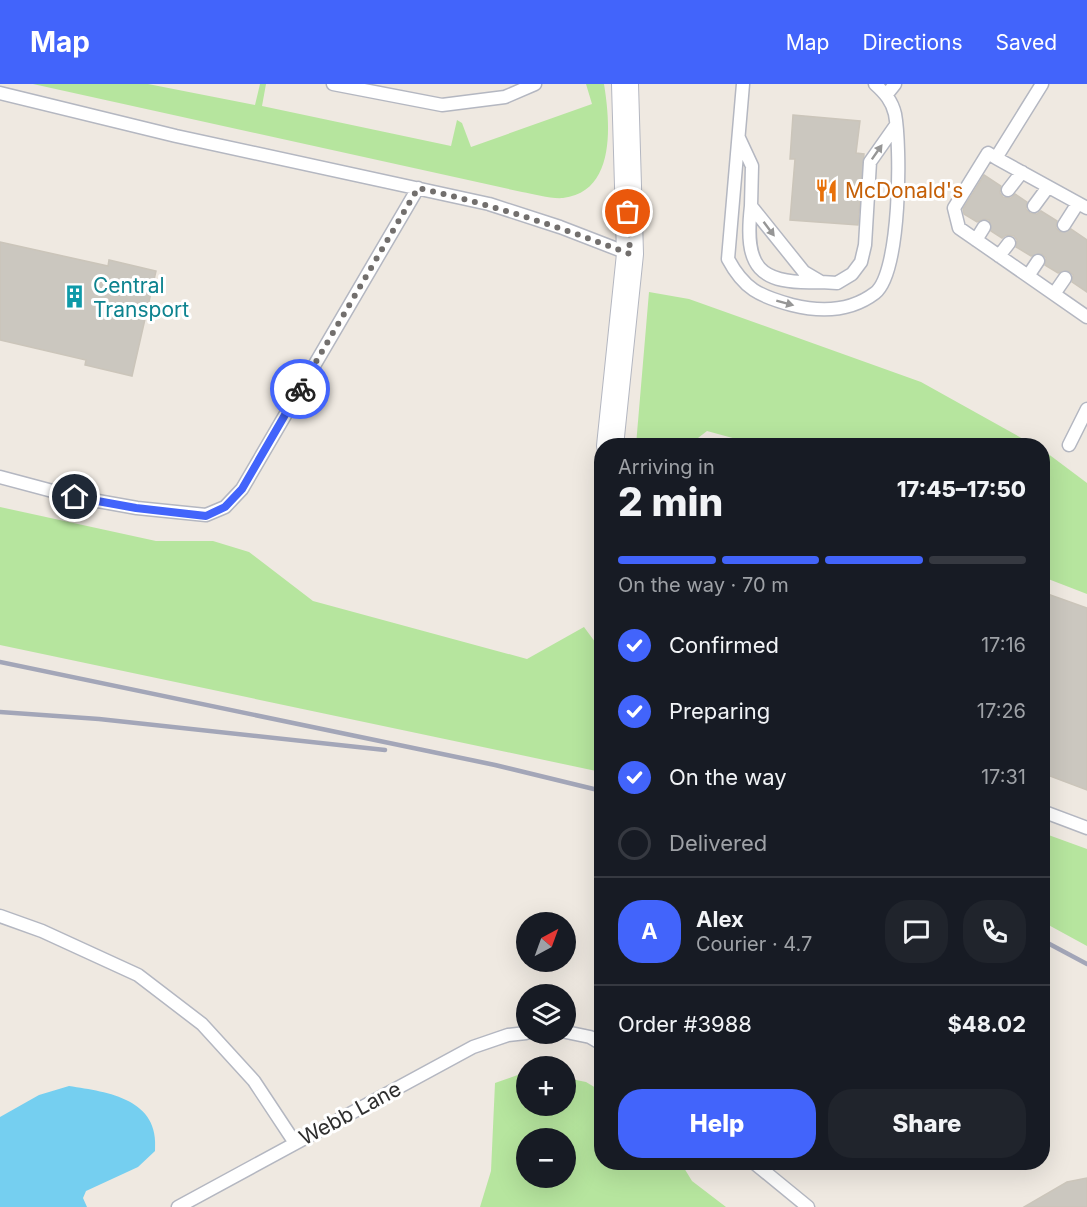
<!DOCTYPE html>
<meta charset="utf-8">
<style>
:root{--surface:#171b24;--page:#20242c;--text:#f1f3f6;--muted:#9ea1a6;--line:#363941;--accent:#4264fb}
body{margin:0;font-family:Inter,sans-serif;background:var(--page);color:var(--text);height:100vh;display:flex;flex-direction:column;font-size:22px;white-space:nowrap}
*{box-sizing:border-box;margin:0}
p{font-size:20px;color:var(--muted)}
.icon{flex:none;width:33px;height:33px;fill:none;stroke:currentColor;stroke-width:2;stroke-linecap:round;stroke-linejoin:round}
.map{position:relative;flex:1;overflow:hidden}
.sheet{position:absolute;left:594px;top:354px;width:456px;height:732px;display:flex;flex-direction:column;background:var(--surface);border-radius:24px;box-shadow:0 6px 24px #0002}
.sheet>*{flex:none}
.needle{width:39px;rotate:41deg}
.fabs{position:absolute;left:516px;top:828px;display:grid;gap:12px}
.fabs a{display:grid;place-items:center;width:60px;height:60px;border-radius:50%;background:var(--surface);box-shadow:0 6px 24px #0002;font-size:30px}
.pin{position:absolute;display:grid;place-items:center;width:51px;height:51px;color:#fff;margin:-26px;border:3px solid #fff;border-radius:50%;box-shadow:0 2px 6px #0007}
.courier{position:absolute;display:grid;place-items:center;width:60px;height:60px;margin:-30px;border:4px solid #4264fb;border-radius:50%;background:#fff;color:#222;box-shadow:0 2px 8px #0007}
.overview em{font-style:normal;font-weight:800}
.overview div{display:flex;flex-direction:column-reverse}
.overview{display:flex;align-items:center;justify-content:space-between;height:102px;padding:0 24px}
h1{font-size:39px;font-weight:800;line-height:45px}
.bar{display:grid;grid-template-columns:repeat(4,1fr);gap:9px 6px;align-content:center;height:72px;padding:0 24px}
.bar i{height:8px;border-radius:4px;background:var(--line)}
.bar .selected{background:var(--accent)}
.bar p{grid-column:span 4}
.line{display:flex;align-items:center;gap:15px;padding:0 24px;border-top:2px solid var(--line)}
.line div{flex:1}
.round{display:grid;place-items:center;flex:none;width:63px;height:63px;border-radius:24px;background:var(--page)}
ol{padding:0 24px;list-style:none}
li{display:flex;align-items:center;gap:18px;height:66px}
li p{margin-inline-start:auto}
li .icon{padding:6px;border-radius:50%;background:var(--accent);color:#fff;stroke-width:4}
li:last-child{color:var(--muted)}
li i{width:33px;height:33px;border:3px solid var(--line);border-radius:50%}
.primary-button{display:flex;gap:12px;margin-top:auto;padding:12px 24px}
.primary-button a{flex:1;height:69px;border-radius:24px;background:var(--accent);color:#fff;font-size:24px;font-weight:800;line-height:69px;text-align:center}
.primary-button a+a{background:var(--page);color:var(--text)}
header{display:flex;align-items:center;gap:36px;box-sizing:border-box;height:84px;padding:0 30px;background:var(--accent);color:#fff}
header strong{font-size:28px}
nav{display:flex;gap:33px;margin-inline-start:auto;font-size:21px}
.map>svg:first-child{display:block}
.green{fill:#b6e59e;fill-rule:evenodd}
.water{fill:#75cff0}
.building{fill:#cbc7bf;stroke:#cbc5ba;stroke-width:1.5}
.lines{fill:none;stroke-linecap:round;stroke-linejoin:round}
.service-casing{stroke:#b4b7c1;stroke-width:15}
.minor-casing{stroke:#b4b7c1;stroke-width:28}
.service{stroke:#fff;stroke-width:12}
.minor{stroke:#fff;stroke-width:26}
.rail{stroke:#a3a6b8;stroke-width:4.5}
.oneway{fill:#969696}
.done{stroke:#726f6d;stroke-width:6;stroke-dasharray:0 10.8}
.route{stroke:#4264fb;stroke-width:8}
.labels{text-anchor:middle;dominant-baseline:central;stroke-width:6;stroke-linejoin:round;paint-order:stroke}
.food-label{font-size:21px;fill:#c56008;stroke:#fff;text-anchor:start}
.culture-label{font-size:21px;fill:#0d838f;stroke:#fff;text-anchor:start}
.street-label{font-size:21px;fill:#2e2e2e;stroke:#fff}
</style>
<header>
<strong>Map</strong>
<nav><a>Map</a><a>Directions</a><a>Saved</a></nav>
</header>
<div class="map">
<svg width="1087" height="1123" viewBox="0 0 1087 1123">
<rect width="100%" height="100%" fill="#efe9e1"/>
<path class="green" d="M33,0h115l107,21 5,-21h6l-4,22 189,40 6,-26 5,3 9,24 121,-43 -6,-20h18c6,37 13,108 -41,114 -12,1 -29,-4 -41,-6z
M649,208l40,7 232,83 113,63 -290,1 -4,-6 -33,-9 -18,14h-53z
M1043,366l44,33v111l-44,-17z
M0,423l156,34h57l36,11 64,49 214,58 57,-32 17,23v122l-601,-127z
M1043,749l44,16v97l-44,-24z
M526,988v34h40v-28l20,4 15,9 1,71 79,1 11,18 34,26h-246l11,-36 4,-88zM566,1054v40h-40v-40z"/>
<path class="water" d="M69,1002c40,6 91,13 86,65l-17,16 -52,24 -3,7 4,9h-87v-90l39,-22z"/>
<path class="building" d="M793,31l67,6 -4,32 8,1 -6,71 -68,-5 5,-61h-5z
M984,91l17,11 -1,7 3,4 8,1 4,-4 12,8 -1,7 4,4 7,1 4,-3 16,10 -1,7 4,4 11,-3 16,11v52l-15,-10 1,-7 -4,-4 -11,2 -13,-8 1,-7 -4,-4 -11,2 -15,-9 1,-7 -3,-4 -8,-1 -4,3 -11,-7 -2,-11 -5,-1 -7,3 -13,-8 -1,-5z
M0,158l108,24 1,-6 47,11 -24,105 -47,-11 1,-5 -86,-20z
M1042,508l45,16v182l-45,-17z
M1087,1094v29h-63l43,-25z"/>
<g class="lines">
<defs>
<path id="service" d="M333,0l109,21 63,-8 30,-13
M743,0l-15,175c16,30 31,37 64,46 28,7 58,7 83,-12 26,-20 26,-147 20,-179 -3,-13 -10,-21 -20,-30
M1042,0l-46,74 91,50
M0,9l176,43 313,68 71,23 70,27
M887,10l8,-10
M739,54l13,28 -1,40 53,66 17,10 16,1 15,-9 9,-12 4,-17 5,-83 26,-37
M996,74l-8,-5 -34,55 5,20 128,89
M1008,106l14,-18
M751,122c-7,61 7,79 70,76
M1034,122l14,-19
M1064,141l14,-22
M976,156l8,-13
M999,172l10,-13
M1028,192l10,-15
M1054,210l11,-16
M1069,361l18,-36
M0,393l75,20 62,11 69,7 19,-8 17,-18 176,-301
M1042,727l45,17
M0,832l42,15 96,44 64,49 52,57 41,62
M566,948l24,5 12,7
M753,1078l55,45
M178,1123l295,-160 35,-12 18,-2"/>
<path id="minor" d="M610,362l20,-192 -5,-170"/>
</defs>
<use href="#service" class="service-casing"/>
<use href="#minor" class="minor-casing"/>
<use href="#service" class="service"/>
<use href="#minor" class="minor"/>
<path class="rail" d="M0,578l495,103 107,26
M0,628l99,7 286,31
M1042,856l45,24"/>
</g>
<defs><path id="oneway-solid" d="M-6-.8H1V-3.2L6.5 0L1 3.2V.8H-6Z" transform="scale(1.5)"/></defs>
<g class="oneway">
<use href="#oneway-solid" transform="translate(877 68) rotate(-55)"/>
<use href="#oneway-solid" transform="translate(769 145) rotate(53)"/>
<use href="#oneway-solid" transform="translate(785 219) rotate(15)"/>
</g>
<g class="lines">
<path class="done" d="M300,305l118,-201c73,16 142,39 212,66l-2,-42"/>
<path class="route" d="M75,413l61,11 70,8 19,-9 17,-18 58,-100"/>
</g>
<defs>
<symbol id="restaurant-bare" viewBox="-9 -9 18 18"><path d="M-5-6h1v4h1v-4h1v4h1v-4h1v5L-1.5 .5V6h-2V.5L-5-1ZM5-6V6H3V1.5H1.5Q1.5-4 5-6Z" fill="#e8710a" stroke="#fff" stroke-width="2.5" paint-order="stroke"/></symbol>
<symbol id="building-bare" viewBox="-9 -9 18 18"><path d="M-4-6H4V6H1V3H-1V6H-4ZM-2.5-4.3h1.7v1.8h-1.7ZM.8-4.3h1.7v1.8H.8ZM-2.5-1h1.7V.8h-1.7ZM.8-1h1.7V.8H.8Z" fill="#0f9aa8" stroke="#fff" stroke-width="2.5" paint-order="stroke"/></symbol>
</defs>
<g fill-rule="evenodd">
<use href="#restaurant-bare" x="810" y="90" width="33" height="33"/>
<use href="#building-bare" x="58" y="196" width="33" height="33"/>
</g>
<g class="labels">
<g class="food-label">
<text x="845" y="106">McDonald's</text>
</g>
<g class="culture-label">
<text x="93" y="201">Central<tspan x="93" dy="24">Transport</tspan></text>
</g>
<g class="street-label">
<text transform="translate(350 1029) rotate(-28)">Webb Lane</text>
</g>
</g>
</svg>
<div class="fabs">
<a><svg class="needle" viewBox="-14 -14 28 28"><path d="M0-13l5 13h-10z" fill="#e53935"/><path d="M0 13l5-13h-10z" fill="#9ea1a6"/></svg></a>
<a><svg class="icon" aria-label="layers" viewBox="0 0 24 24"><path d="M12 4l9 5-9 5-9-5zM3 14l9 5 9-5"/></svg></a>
<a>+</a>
<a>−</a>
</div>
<div class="pin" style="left:628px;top:128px;background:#ea580c"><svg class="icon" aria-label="bag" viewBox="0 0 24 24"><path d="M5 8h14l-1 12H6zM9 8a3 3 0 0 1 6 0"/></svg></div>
<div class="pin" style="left:75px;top:413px;background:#1f2937"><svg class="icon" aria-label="home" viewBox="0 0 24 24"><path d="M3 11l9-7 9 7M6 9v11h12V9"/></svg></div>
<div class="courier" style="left:300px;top:305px"><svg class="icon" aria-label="bike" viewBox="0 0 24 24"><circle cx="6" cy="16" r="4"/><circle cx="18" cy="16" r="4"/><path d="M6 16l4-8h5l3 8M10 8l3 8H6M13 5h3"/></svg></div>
<section class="sheet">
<div class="overview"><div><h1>2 min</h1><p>Arriving in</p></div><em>17:45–17:50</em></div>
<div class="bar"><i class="selected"></i><i class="selected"></i><i class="selected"></i><i></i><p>On the way · 70 m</p></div>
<ol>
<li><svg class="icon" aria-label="check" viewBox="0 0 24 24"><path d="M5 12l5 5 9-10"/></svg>Confirmed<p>17:16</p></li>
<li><svg class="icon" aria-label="check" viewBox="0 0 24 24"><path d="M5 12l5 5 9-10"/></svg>Preparing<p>17:26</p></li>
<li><svg class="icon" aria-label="check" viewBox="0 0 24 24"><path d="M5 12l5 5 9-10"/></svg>On the way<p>17:31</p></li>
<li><i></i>Delivered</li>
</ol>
<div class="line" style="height:108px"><b class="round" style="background:var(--accent);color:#fff">A</b><div><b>Alex</b><p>Courier · 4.7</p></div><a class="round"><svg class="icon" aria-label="chat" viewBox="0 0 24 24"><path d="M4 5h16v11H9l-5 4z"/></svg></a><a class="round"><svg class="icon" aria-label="phone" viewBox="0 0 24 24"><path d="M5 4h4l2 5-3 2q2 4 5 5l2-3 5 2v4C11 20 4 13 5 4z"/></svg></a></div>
<div class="line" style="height:78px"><div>Order #3988</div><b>$48.02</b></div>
<div class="primary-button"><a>Help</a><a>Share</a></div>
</section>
</div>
